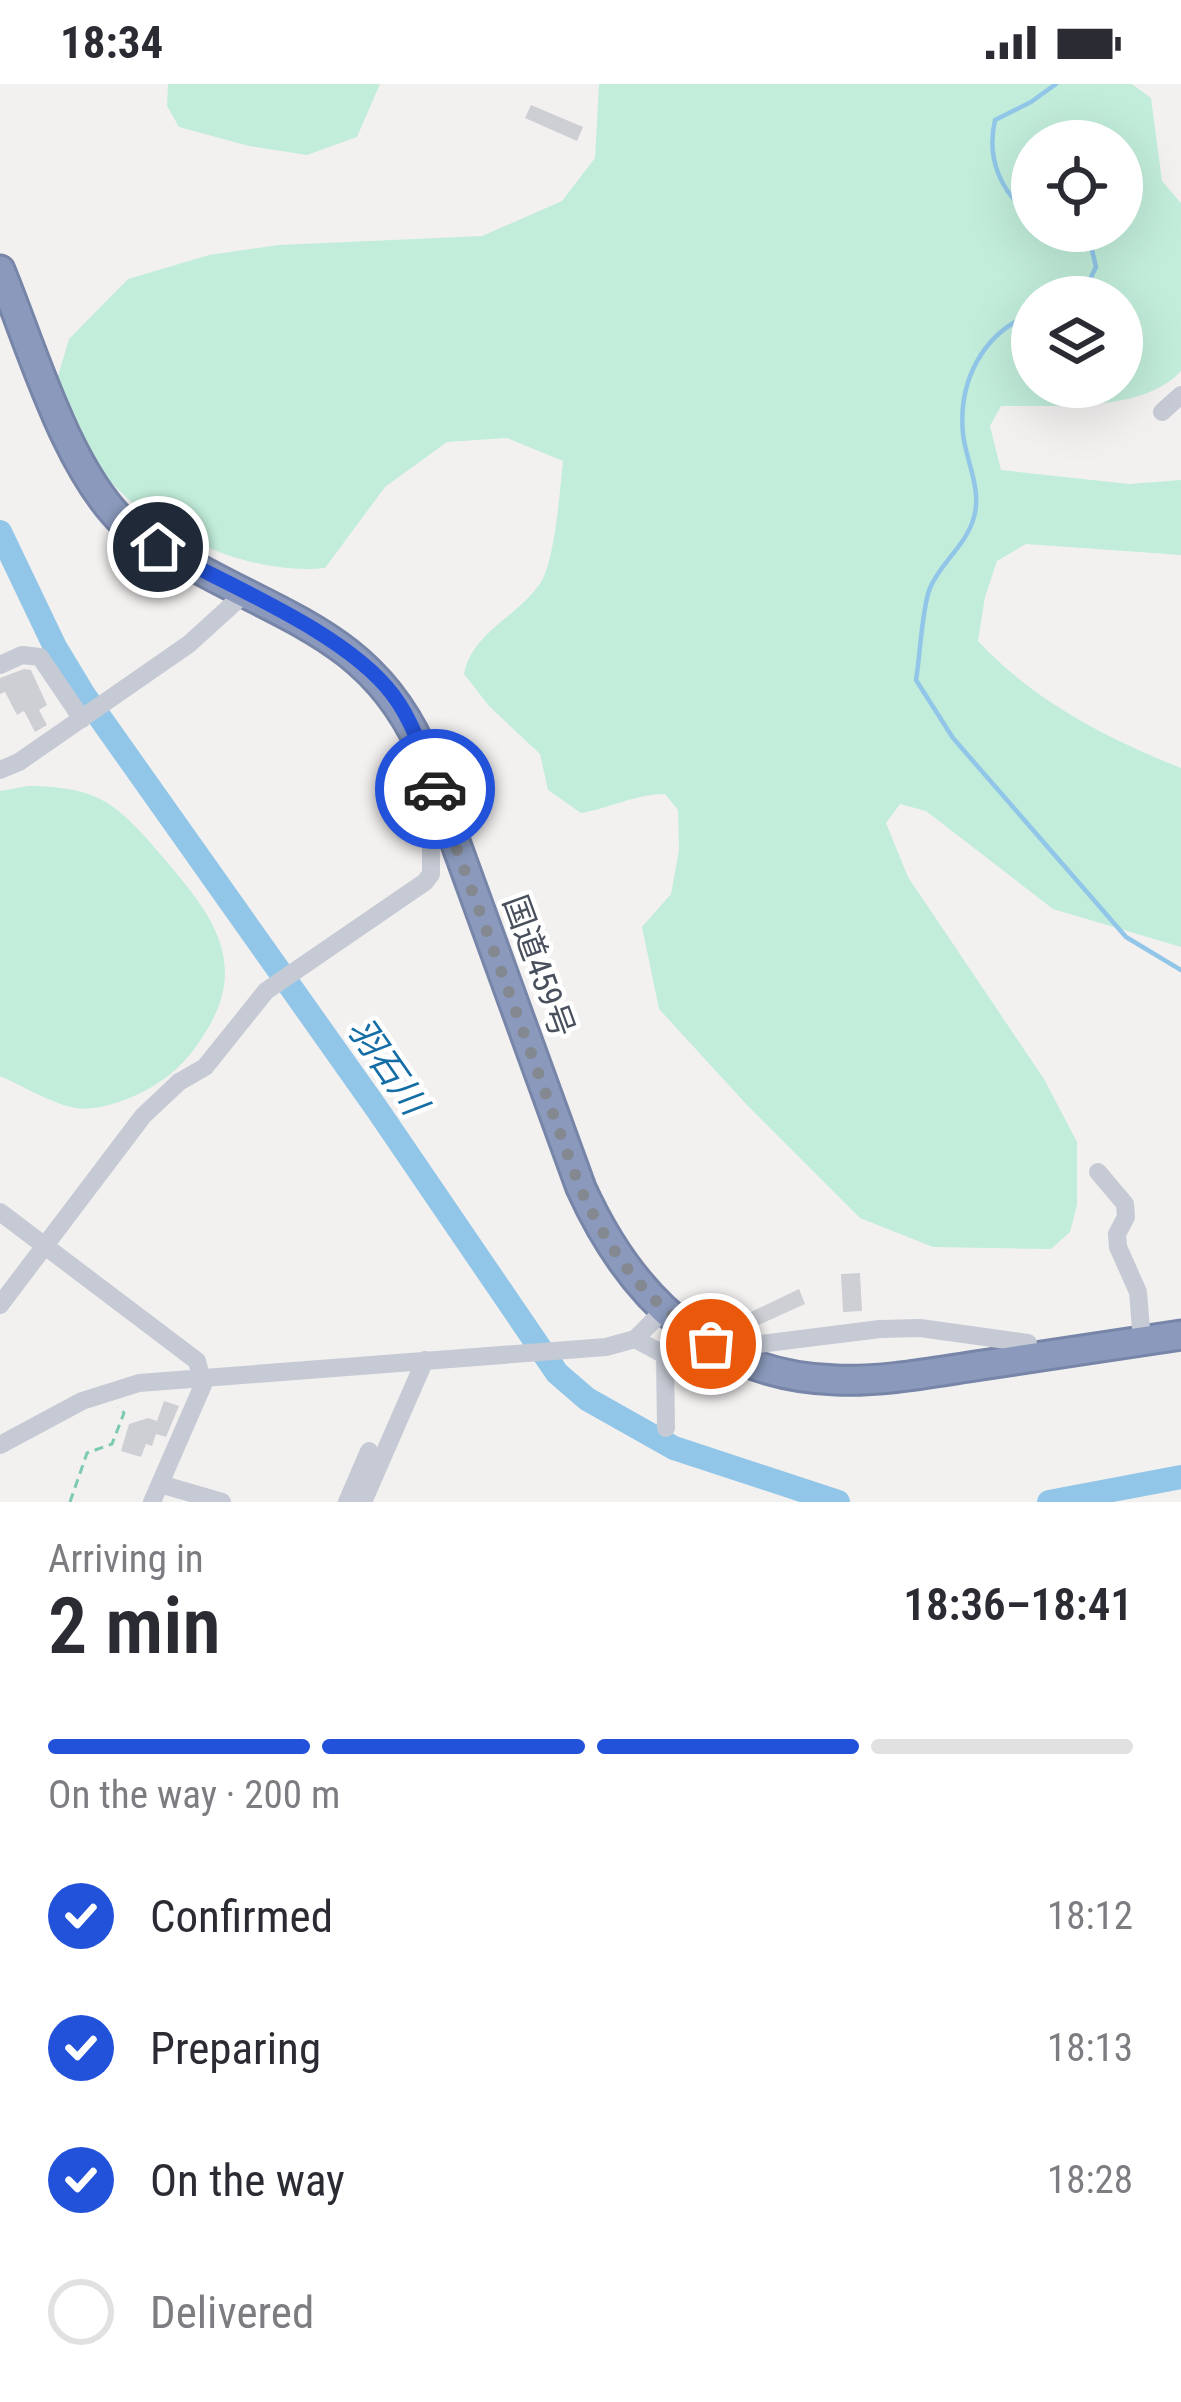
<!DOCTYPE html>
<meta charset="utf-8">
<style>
:root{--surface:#fff;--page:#f7f7f7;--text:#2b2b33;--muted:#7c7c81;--line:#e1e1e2;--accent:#2352da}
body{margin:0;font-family:"Roboto Condensed","Noto Sans JP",sans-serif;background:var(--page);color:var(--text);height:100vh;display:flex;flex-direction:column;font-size:45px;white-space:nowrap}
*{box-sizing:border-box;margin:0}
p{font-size:39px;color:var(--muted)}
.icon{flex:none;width:66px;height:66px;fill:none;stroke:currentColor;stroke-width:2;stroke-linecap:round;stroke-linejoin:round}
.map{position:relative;height:1418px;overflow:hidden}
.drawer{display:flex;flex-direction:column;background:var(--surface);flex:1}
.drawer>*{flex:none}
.buttons{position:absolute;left:1011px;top:36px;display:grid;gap:24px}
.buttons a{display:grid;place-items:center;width:132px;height:132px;border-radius:50%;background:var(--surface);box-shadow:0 12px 48px #0002;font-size:60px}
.pin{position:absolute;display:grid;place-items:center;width:102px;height:102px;color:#fff;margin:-51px;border:6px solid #fff;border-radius:50%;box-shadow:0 3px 12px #0007}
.courier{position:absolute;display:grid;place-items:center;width:120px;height:120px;margin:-60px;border:9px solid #2352da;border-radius:50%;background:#fff;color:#222;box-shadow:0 3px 15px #0007}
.head em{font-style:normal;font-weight:600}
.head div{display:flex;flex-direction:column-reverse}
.head{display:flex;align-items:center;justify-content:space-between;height:204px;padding:0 48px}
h1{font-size:78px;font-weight:600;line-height:90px}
.bar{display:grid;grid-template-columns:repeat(4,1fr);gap:18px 12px;align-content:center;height:144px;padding:0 48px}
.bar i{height:15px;border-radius:9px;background:var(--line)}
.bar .active{background:var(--accent)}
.bar p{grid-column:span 4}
ol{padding:0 48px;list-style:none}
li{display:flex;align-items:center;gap:36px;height:132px}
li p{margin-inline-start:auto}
li .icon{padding:12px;border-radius:50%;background:var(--accent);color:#fff;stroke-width:4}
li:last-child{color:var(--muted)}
li i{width:66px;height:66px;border:6px solid var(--line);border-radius:50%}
.status{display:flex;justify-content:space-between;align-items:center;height:84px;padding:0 60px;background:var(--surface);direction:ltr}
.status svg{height:33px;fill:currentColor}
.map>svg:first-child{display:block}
.green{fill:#c2edda;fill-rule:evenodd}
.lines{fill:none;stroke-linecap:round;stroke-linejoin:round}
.stream{stroke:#91c6e8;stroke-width:4.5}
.river{stroke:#91c6e8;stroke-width:24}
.building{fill:#cecfd5}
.highway-casing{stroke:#7685a8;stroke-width:33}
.path{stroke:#7bcab1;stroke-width:3;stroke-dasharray:9 6;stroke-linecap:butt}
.minor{stroke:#c5cad4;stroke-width:18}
.highway{stroke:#8b9abc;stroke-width:27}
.done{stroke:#848890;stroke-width:12;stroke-dasharray:0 21.6}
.route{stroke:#2352da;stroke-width:15}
.labels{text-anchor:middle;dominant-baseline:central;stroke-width:9;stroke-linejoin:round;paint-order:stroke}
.street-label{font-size:33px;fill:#49505d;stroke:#fff}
.water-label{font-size:36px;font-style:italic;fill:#146da5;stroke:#fff}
</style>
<div class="status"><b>18:34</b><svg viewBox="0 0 49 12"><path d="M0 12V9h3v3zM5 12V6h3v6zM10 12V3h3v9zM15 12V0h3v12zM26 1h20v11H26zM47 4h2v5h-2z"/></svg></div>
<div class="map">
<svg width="1181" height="1418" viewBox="0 0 1181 1418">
<rect width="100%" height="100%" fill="#f3f1f0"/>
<path class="green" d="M168,0h212l-23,53 -50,18 -58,-9 -70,-19 -12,-21z
M599,0h533l19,14 11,83 19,22v168c-38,42 -126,34 -180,35l-11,20 11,44 128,14 52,-4v75l-155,-11 -29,17 -12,36 -7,44c56,60 128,97 203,127v179l-128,-38 -127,-98 -26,-7 -14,19 22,54 136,202 33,63v63l-7,27 -19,17 -118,-2 -73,-29 -113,-113 -88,-96 -17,-82 29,-33 8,-44 -1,-40 -13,-16c-29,0 -55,14 -84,19l-33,-23 -8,-36 -51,-48 -25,-32c8,-42 54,-57 77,-92 14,-22 19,-93 22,-121l-56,-23 -60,4 -62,45 -60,81c-77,9 -186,-40 -230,-106 -16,-25 -25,-59 -37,-86l11,-37 59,-60 81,-24 70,-10 203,-9 80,-35 33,-43zM1032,57h90v90h-90zM1032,213h90v90h-90z
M28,702c22,0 51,2 72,13 26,13 48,41 67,63 46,54 82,102 38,171 -14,23 -28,38 -50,52 -19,12 -56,27 -79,23 -24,-4 -53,-22 -76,-32v-285z"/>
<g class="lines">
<path class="stream" d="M1032,132c-31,-23 -46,-57 -37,-96l36,-18 25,-18
M1065,147l27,19 4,17 -10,20 -16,10
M1032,230c-50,19 -74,68 -69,120 3,27 19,55 11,83 -8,29 -33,45 -44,71 -8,19 -10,69 -14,92l37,58 173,199 55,33"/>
<path class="river" d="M0,448l55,115 29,48 293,414 180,264 30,26 87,49 164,54
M1049,1418l132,-25"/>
</g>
<path class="building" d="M531,21l52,22 -6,14 -52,-23z
M24,585l7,1 16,35 -8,5 8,15 -12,7 -11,-21 -7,4 -12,-23 -5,2v-16z
M860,1189l2,38 -19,1 -2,-38z
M799,1205l6,15 -71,32 -6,-13z
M164,1317l15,5 -13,31 -10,-3 -4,12 -6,-2 -5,13 -20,-6 8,-27 19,-6 9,3z"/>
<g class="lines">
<defs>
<path id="highway" d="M0,186c31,75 66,199 125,254 20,18 47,30 70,43 95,53 176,73 225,178l161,443c49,108 129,188 255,192 49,2 98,-8 146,-15 66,-10 133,-20 199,-30"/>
</defs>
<use href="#highway" class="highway-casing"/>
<path class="path" d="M70,1418l17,-49 25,-9 12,-31 -6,-6"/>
<path class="minor" d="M1162,328l19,-17
M0,581l22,-10 18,2 42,62
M0,686l19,-8 170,-118 55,-50
M1098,1088l27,32 1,13 -9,17 1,13 20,45 4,49
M0,1128l197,149 6,24 -51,117
M0,1221l143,-189 36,-34 26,-15 61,-76 159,-109 6,-8v-55l12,-10
M635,1255l30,16 1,73
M744,1262l136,-17 40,-1 108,15
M0,1361l82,-44 57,-18 467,-36 29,-8 29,-29
M160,1400l62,18
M347,1418l22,-51
M363,1418l62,-142"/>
<use href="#highway" class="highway"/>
</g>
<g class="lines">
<path class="done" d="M435,705l145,399c33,70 65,113 131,156"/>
<path class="route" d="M158,463c69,38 189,86 235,148 21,28 31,62 42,94"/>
</g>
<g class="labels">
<g class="street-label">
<text transform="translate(539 882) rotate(70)">国道459号</text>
</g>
<g class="water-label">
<text transform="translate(387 982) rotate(55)">羽石川</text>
</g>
</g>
</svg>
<div class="buttons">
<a><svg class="icon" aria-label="locate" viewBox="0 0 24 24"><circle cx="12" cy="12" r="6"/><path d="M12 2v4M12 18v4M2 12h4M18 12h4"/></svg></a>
<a><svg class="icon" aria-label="layers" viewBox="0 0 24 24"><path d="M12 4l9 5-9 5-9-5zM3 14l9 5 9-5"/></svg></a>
</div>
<div class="pin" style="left:711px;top:1260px;background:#ea580c"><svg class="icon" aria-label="bag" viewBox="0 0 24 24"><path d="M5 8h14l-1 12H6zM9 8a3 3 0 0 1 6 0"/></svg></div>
<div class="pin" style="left:158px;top:463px;background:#1f2937"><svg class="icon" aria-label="home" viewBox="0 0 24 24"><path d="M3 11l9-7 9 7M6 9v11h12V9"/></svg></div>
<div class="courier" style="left:435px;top:705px"><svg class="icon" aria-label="car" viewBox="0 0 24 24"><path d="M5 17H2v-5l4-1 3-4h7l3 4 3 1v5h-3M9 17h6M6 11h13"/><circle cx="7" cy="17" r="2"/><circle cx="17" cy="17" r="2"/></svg></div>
</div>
<section class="drawer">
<div class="head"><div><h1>2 min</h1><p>Arriving in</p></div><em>18:36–18:41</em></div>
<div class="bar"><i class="active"></i><i class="active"></i><i class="active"></i><i></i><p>On the way · 200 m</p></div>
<ol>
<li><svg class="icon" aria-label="check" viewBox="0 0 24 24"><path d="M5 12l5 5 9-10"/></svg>Confirmed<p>18:12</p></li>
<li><svg class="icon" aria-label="check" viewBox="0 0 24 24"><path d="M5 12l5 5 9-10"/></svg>Preparing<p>18:13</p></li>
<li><svg class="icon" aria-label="check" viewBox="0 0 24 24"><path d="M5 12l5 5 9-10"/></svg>On the way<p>18:28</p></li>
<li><i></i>Delivered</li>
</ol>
</section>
